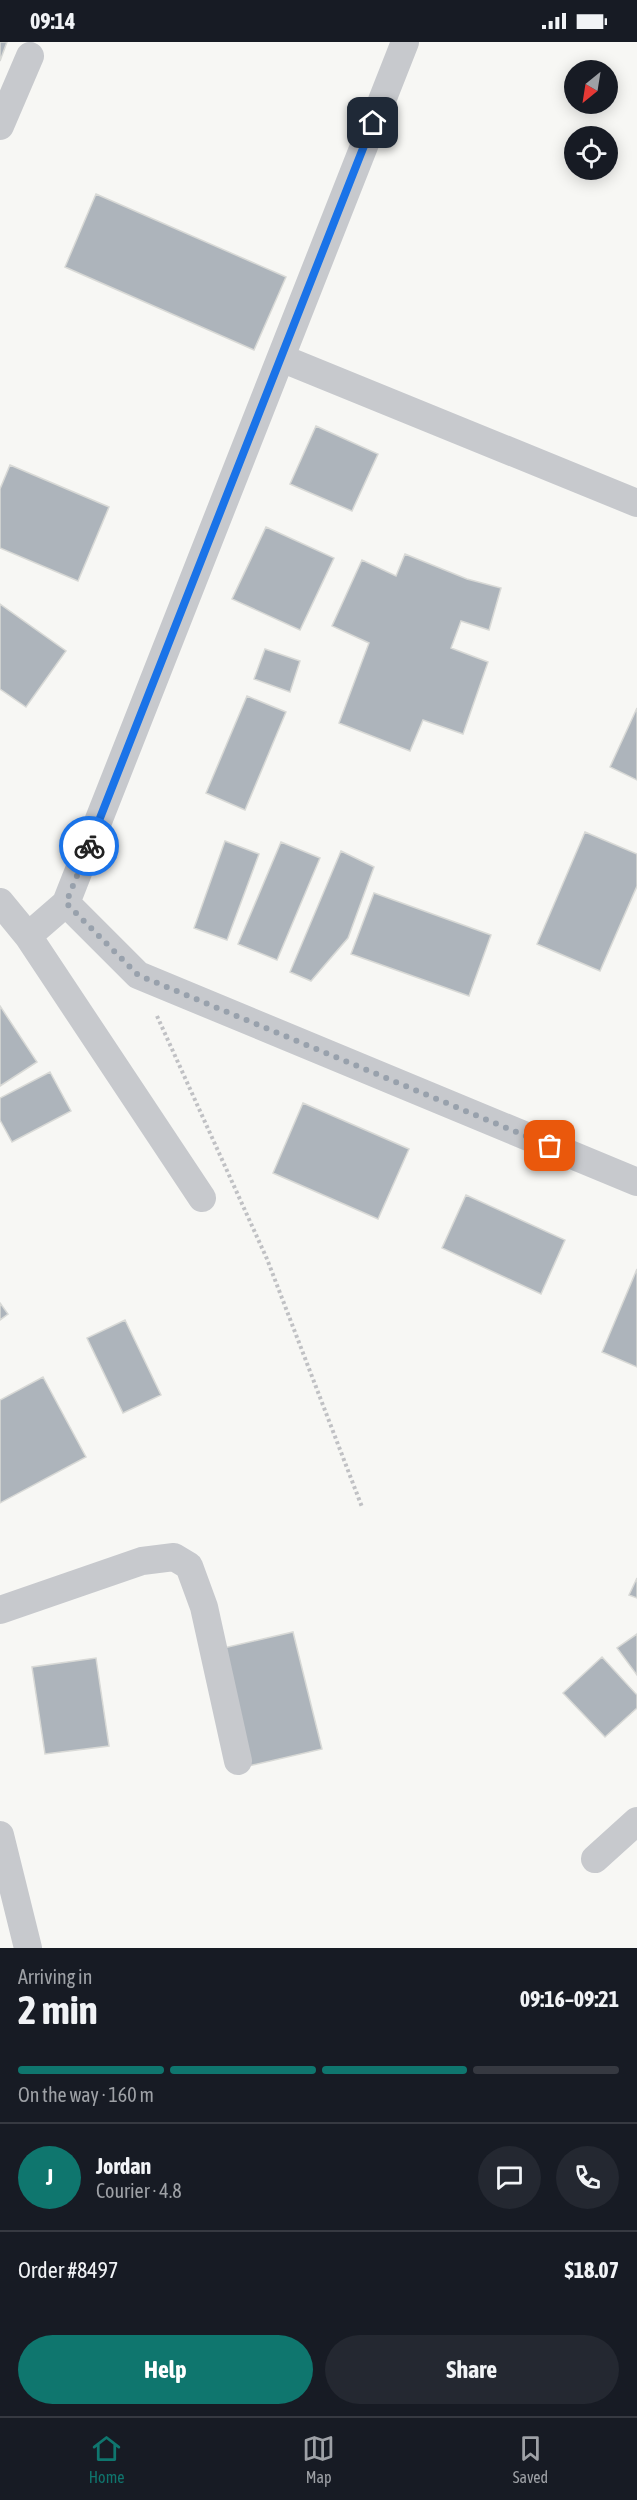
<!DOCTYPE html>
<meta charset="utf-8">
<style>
:root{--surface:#171b24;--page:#242831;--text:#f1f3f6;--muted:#9ea1a6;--line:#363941;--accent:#0f766e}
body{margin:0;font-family:"Asap Condensed",sans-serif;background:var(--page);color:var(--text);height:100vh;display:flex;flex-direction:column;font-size:22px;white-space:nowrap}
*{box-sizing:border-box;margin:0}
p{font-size:20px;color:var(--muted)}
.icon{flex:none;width:33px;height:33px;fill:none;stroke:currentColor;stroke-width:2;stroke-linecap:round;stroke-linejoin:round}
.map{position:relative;height:1906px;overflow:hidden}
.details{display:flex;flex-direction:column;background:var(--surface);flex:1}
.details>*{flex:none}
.needle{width:39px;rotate:210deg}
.buttons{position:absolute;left:564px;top:18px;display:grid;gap:12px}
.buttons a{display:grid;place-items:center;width:54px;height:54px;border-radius:50%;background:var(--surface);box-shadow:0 3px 15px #0003;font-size:30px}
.pin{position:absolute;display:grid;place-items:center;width:51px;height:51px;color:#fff;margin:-26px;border-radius:12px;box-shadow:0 3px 9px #0006}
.courier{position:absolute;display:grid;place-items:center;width:60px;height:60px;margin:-30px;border:4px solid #1a73e8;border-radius:50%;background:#fff;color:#222;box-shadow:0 2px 8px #0007}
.head em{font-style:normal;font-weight:700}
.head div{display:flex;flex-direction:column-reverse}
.head{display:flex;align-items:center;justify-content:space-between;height:102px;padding:0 18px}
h1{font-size:39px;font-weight:700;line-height:45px}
.bar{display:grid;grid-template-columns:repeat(4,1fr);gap:9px 6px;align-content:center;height:72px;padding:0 18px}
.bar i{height:8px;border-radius:4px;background:var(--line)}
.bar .current{background:var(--accent)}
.bar p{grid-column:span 4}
.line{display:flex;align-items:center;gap:15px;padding:0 18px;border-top:2px solid var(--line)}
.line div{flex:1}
.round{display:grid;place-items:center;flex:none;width:63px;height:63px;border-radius:32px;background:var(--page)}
.action{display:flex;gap:12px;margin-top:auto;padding:12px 18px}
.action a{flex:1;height:69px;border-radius:36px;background:var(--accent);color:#fff;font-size:24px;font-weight:700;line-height:69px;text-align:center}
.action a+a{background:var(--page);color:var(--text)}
.status{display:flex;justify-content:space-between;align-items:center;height:42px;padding:0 30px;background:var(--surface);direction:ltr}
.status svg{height:16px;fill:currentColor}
.tabs{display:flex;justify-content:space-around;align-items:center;height:84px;border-top:2px solid var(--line);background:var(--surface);font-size:16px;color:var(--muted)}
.tabs a{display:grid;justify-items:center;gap:3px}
.tabs .current{color:var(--accent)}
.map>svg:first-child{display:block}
.building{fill:#adb4bb;stroke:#d8d9d6;stroke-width:1.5}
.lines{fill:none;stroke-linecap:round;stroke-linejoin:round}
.path{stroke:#c0c1c4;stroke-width:4;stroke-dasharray:3 3;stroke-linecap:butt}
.street{stroke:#c7c9cd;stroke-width:28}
.done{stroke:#98a1ac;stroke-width:6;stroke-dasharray:0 10.8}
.route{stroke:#1a73e8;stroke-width:8}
</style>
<div class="status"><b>09:14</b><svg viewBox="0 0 49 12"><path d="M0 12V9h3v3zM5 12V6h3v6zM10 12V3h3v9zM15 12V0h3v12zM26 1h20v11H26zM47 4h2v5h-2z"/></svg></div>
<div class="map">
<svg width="637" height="1906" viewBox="0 0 637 1906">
<rect width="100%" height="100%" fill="#f7f7f4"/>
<path class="building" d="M0,0h7l-7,19z
M96,152l190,83 -32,73 -189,-83z
M316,384l62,28 -26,57 -62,-27z
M10,423l99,42 -31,74 -78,-33v-59z
M266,485l68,31 -34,72 -68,-31z
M405,512l62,25 34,9 -12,42 -28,-9 -10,27 37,14 -25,72 -40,-14 -13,31 -71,-28 30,-80 -37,-17 30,-66 34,16z
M0,562l66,47 -40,56 -26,-18z
M265,607l35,12 -10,31 -36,-13z
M247,654l39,16 -41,98 -39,-17z
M637,666v72l-27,-13z
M585,790l52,22v32l-37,85 -63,-27z
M225,799l34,13 -32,86 -33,-12z
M281,800l39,16 -43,102 -39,-16z
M341,809l33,16 -26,71 -37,43 -21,-9z
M374,851l117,42 -22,61 -118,-42z
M0,964l37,56 -37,24z
M50,1030l21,39 -59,31 -12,-22v-22z
M303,1061l106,46 -31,70 -105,-46z
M466,1153l99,45 -24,54 -99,-46z
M637,1227v98l-35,-15z
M0,1261l8,11 -8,6z
M125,1278l36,75 -38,18 -36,-75z
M43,1335l43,80 -86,46v-103z
M637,1536v20l-8,-3z
M293,1590l29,117 -78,18 -29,-117z
M637,1592v41l-20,-27z
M602,1615l35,38v13l-32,29 -42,-44z
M96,1616l13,88 -64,8 -13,-87z"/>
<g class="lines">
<path class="path" d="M157,974l110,243 95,248"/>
<path class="street" d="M405,0l-339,861 72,72 499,207
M0,84l30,-70
M281,316l356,145
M0,860l28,34 174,262
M28,894l38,-33
M0,1568l142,-49 32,-4 15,9 15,41 34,154
M0,1793l28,113
M595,1817l42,-38"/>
</g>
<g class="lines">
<path class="done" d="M89,804l-23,57 72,72 412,171"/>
<path class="route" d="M89,804l284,-723"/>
</g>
</svg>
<div class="buttons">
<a><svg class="needle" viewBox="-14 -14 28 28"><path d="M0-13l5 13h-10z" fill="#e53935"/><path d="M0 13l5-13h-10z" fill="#9ea1a6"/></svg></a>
<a><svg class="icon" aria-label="locate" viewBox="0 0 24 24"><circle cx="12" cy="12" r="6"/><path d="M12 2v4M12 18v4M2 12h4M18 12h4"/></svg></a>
</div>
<div class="pin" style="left:550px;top:1104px;background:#ea580c"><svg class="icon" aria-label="bag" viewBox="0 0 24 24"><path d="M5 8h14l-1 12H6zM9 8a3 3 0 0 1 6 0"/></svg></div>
<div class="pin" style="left:373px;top:81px;background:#1f2937"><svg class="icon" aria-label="home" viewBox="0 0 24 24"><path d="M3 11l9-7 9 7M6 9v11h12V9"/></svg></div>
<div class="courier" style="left:89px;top:804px"><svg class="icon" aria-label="bike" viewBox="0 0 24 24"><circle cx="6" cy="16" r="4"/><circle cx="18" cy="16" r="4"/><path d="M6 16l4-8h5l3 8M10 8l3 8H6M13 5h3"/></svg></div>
</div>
<section class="details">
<div class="head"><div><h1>2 min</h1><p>Arriving in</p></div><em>09:16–09:21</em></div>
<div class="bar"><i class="current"></i><i class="current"></i><i class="current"></i><i></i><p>On the way · 160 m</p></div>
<div class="line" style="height:108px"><b class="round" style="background:var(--accent);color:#fff">J</b><div><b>Jordan</b><p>Courier · 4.8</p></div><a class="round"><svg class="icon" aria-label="chat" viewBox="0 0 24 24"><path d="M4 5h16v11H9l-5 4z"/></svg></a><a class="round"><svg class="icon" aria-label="phone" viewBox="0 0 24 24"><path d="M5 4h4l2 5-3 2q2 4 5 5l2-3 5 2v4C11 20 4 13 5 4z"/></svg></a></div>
<div class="line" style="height:78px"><div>Order #8497</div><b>$18.07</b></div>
<div class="action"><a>Help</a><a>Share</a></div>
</section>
<nav class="tabs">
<a class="current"><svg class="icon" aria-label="home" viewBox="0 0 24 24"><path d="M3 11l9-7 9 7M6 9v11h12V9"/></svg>Home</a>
<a><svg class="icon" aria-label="map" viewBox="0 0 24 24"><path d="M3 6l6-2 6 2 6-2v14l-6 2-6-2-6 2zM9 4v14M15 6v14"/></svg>Map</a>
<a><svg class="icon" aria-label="saved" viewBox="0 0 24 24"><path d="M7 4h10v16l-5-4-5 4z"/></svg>Saved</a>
</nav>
